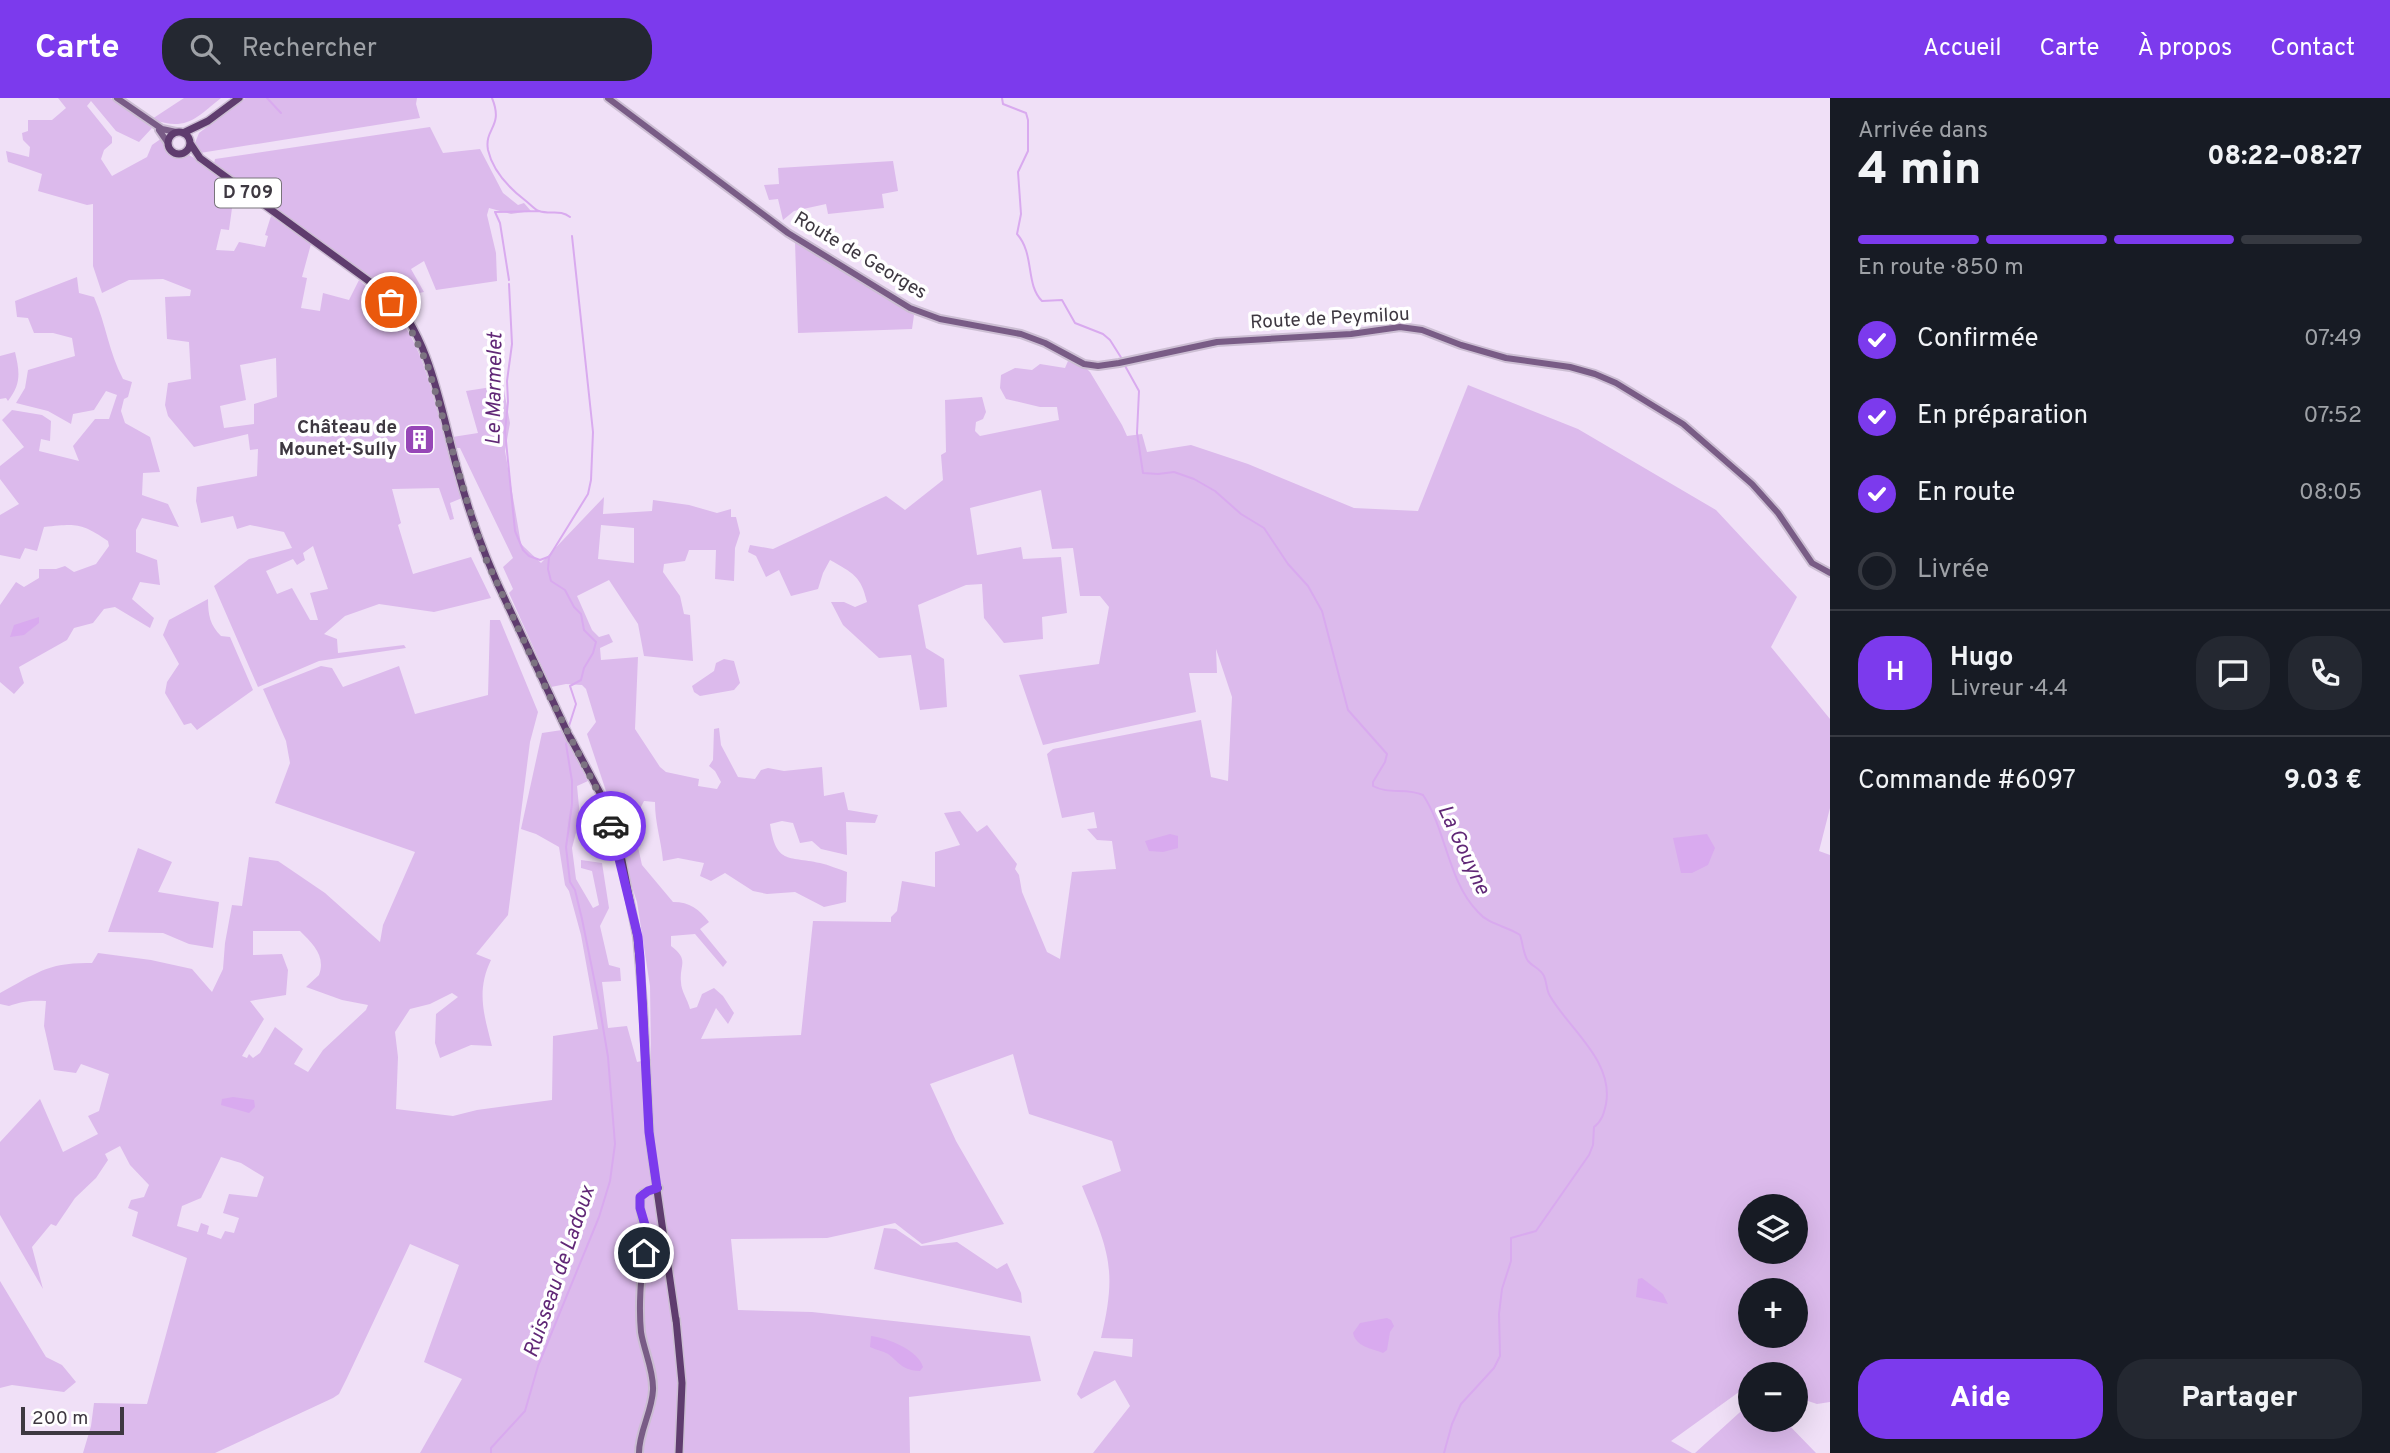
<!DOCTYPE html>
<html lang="fr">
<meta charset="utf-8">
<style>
:root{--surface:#171b24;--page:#242831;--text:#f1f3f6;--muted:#9ea1a6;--line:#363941;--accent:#7c3aed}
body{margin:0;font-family:Overpass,sans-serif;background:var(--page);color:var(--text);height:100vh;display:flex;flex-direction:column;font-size:26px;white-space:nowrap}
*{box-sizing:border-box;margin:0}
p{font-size:23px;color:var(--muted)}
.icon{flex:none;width:38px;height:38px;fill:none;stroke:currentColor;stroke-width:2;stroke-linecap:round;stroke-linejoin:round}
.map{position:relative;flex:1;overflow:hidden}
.side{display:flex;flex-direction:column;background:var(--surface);width:560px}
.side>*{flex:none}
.buttons{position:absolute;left:1738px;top:1096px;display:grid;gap:14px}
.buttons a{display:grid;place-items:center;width:70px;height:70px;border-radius:50%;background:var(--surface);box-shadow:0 7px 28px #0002;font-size:35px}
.scale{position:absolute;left:21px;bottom:18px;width:103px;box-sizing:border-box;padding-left:7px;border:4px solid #3e3841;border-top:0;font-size:19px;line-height:24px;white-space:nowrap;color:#3e3841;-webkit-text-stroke:5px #fff;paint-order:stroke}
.pin{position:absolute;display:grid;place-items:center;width:60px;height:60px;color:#fff;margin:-30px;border:4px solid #fff;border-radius:50%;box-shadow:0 2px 7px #0007}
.courier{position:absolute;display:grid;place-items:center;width:70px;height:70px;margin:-35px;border:5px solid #7c3aed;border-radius:50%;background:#fff;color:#222;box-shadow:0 2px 9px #0007}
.head em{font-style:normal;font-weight:800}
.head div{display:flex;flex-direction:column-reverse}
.head{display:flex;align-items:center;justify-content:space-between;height:119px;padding:0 28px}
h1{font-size:46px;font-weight:800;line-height:52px}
.bar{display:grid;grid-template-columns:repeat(4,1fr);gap:10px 7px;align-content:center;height:84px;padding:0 28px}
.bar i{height:9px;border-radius:5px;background:var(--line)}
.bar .selected{background:var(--accent)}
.bar p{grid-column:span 4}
.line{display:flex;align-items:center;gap:18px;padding:0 28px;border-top:2px solid var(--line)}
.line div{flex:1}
.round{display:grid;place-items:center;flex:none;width:74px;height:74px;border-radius:28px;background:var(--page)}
ol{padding:0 28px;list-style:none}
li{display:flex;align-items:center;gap:21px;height:77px}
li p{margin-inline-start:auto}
li .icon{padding:7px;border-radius:50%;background:var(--accent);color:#fff;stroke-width:4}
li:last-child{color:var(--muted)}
li i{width:38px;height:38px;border:4px solid var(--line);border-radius:50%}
.button{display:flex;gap:14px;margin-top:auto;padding:14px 28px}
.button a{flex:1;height:80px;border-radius:28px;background:var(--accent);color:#fff;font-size:28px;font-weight:800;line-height:80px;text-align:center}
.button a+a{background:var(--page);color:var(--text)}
header{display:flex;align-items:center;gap:42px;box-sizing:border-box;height:98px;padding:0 35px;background:var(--accent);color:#fff}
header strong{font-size:33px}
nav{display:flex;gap:38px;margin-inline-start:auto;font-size:24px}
.search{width:490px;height:63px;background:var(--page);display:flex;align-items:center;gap:18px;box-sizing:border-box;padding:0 24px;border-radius:28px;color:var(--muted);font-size:26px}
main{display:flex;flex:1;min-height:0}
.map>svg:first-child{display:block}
.green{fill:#dcbaec;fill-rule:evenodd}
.water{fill:#d9aaef}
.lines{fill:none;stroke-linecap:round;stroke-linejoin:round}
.stream{stroke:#d9aaef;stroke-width:2}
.secondary-casing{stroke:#ccbed3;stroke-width:10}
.primary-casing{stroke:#ccbed3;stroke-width:10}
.secondary{stroke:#795c86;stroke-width:6}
.primary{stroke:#5f3c6e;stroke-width:7}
.done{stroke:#7c7381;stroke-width:7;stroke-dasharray:0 12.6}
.route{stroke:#7c3aed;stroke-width:9}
.labels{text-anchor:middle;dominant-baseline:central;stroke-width:7;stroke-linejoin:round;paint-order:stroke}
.shield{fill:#fff;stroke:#78747a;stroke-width:2}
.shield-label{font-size:18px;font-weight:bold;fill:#3e3841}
.street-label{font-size:19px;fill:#3e3841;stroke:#fff}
.poi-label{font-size:19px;font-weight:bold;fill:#3e3841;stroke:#fff;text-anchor:end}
.water-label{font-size:21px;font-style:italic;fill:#612877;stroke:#fff}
</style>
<header>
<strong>Carte</strong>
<div class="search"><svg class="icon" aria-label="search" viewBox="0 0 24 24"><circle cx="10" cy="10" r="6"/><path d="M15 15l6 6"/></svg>Rechercher</div>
<nav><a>Accueil</a><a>Carte</a><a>À propos</a><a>Contact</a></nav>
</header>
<main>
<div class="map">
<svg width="1830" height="1355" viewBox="0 0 1830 1355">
<rect width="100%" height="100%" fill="#f0e0f7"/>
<path class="green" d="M58,0h53l41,30 -13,14 -23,-11 -25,-30 -4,5 25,31v6l-8,7 -3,9 11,17 35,-19 5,-12 10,-7 8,16 5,2 14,-1 12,7 36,27 -4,12 -4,29 -8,-1 -5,21 18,1 5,-9 26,5 3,-11 -3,-1 6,-19 40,28 -9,33 5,1 -6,30 19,3 3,-18 26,7 10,-20c13,12 28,23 39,37 27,33 34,81 48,121l32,-5 -12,-42 32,-5v-6l4,-1 8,44 -5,28 16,93 20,19 63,-66 -1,17 49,-3 1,-11 36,5 28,8 14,-4v8h5l4,16 -5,15 -1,33 -19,-2 1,-29h-27l-4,11 -21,3 -1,8 17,24 4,18 6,1 3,46 -49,-5 -6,-32 -29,-44 -32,16 15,34 7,7 10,-3 4,8 -13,6 1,12 37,-3 -3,72 25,38 6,5 33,7 -1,7 19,3 4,-7 -6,-11 -6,-5 4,-6 1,-31 5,-1 2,17 17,32 17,2 6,-9 7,-2 16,3 38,-4 2,29 20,-4 4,18 30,5 -3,8 -29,-1 1,33 -26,-6 -9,-8 -12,2 -7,-20 -11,-2 -12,3c6,40 17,32 50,39 9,2 18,6 27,9l-1,30 -22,5 -29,-15 -28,2 -14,-3 -28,-18 -14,8 -11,-5 4,-13 -26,-5 -15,3c-2,-22 -8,-37 -8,-59l-11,-1 -4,8 -9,7 11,49 31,37c17,0 26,7 36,20l-9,7 27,33 -4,5 -28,-33 -24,2v10c19,14 8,19 10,36 0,9 7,18 9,27l7,-2 5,-13 12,-6 9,8 11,17 -6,11 -12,-16 -15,31 100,-4 12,-114 78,1v-5l6,-6 5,-30 33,6v-35l25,-7 -16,-32 16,-2 17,21 10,-7 30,39 -2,5 4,6 3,17 25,60 13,7 12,-87 44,-3 -4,-28 -15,-1 -10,-11 10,-1 -3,-16 -32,6 -14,-59 -1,-5 6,-5 148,-29 10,57 17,4 4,-84 -16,-48 1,24h-28l7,39 -153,33 -24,-70 80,-11 10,-57 -9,-11h-20l-7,-48 -21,1 -11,-59 -71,18 7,47 44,-8 2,12 38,-2 6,56 -25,4 1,22 -39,4 -20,-25 -2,-34 -16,1 -48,20 8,43 18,11 3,48 -27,3 -9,-55 -32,3 -36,-33 -12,-23h13l11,5 12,-5c-6,-26 -14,-29 -37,-42l-7,13 -5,16 -27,7 -12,-26 -13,7 -10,-21 -8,-4 2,-7 23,4 113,-53 19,14 38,-30 -2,-25 5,-3 -1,-52 37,-3 4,15 -3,7 -7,3 -1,9 5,5 79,-16 -2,-13h-17l-34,-8 -6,-11 1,-13 14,-7 17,2 8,-6 25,4 3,-7 16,5 6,6 32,53 5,11 15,-2 5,18 44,-7 57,19 106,44 64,3 50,-126 110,44 138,81 81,87 -26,50 59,72v89l-11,43 11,4v547l-13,2 -21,-7v-23h-46v10l-79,57 21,12h-599l37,-47 -15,-26 -34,19 -4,-5 17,-43 38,6 1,-18 -32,-1c17,-70 7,-88 -19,-152l39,-15 -9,-30 -83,-27 -16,-60 -83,30 26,57 48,83 -82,20 -27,-21 -68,15 -96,1 7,71 74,2 218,24 11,45 -132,16 1,56h-490l42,-74 -38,-17 35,-97 -49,-21 -63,134 -8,16 -6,4 -118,55h-132l8,-27 3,-23 53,1 40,-146 -55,-22 6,-24 -10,-4 3,-8 13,-3 5,-12 -19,-20 -10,-19 -15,8 3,6 -12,18 -21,20 -19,28 -5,-2 -19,23 11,42 -43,-74v-73l40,-43 23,53 35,-18 -10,-18 11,-5 10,-37 -28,-10 -5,9 -22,-3 -10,-44 2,-25c-14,-1 -24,0 -37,5l-9,-2v-11c37,-20 48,-31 92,-30l6,-10 53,7 41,9 20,23 11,-23 2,-26 7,-38 10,1 7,-49 29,4 47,32 55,49 3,-17 32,-73 -140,-49 15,-40 -4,-22 -23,-52 58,-23 11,2 11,19 56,-21 16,48 73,-19 2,-75h10l38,92 -8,30 -22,173 -32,39 15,6c-15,31 -7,55 1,86l-21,-1 -31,13 -5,-15 1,-29 22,-17 -6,-4 -22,11 -20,5 -15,23 3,25 -2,52 57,7 24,-6 75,-10 1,-64 45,-7 -17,-94 -12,-44 -4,-6 -6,-38 -23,-13 -15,-5 21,-96 20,-3 26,51 -11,5 3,31 -8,31 4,31 17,29 6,-3 -7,-34 -11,-3v-8l21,3 7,45 -9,18 9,39 11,3 1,13 -19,1 6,46 19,-2 10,36 14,-3 -1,-73 -13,-84 -12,-36 -12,-54 -26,-78 9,-12 -10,-33 -4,-4 -16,-1 -15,3 -42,-94 4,-4 -10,-22 10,-9 -53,-110h-12l14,50 -12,5 4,16 -4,1 -11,-32 -47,1 9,34 -3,2 15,49 58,-17 20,41 -57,14 -55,-8 -34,12 -21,18 13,5 1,14 66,-8 2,3 -87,13 -61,26 -44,-101 35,-27 43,-11 -8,-16 -34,-7 -13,4 -4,-13 -32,7 -5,-22 1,-14 60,-11 1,-27 -8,1 -2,-16 -54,13 -26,-31 -3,-11 3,-22 23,-4 -2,-37 -22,-3 -2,-42 25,-1 1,-6 -28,-11 -34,1 -27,13 -9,-27v-62l-6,1 -49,-14 4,-17 -34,-12 -2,-11 23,6 1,-10 -7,-7 -1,-7 6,-2v-11h24l14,-12zM276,260l1,39 -23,7v20l-30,4 -4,-22 26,-6 -6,-35zM601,427l33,3v35l-36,-4zM313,448l15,43 -18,4 8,27h-8l-18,-32 -15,6 -11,-23 27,-12 4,6 8,-5 -2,-7zM253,833h47c13,13 26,25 19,44l-13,12 36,13 26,5 -2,5 -43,40 -15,22 -14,-8 9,-15 -28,-22 -15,26 -7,5 -4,-4 -2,4 -5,-2 22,-37 -14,-18 36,-6 2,-25 -6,-16 -29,1zM221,1059l20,6 23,14 -7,20 -28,-3 -6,19 16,5 -5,15 -9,-2 -4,8 -14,-5 2,-8 -8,-3 -3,9 -21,-6 5,-20 19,-8zM1750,1108h46v45h-46zM1750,1192h46v45h-46z
M184,0h37c-25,20 -35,34 -69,21z
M245,0h172l-1,6 4,14 -220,35 -5,-10 4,-10z
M430,29l13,26 37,-4 23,44 15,12 6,-2 7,8 -20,3 -22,-6 -2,7 9,38 1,28 -61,9 -12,-29 -13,8 13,23 -24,5 -8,-3 -178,-130 1,-5z
M893,63l5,30 -16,3 2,14 -56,6 -2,-10 -32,7 -11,9 -5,-21 -9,1 -5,-15 15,-1 -1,-16z
M795,144l119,73 -2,14 -114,4z
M77,179l2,16 15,4c12,27 15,56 29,82l9,3 -4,15 -4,2 -3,12 4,12 25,14 10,35 -17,1 -1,22 26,9 11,23 -37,-9 -6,12v22l21,8 3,25 -20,-3 -8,17 22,19 -4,10 -35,-21 -11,2 -11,14 -19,5 -7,12 -48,27 5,16 -10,11 -14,-12v-77l16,-23 8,5 15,-9v-9h17l9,-3 9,6 22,-8 13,-18 -1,-5c-28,-19 -32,-17 -64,-14l-7,24 -12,-3 -5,11 -20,-4v-40l19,-11 -19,-25v-13l24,-19 -22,-27 10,-10 30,5 9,6 -1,20 -9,-2 -2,12 40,10 -6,-15 22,-27h14l8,-24 -11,-4 -12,19 -21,4 -2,10 -23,-13 -32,-8 9,-15 3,-18 47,-14 -3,-18 -19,-5h-19l-6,-15 -11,-1 -2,-16z
M15,254c5,21 6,32 -7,49l-2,-3 -6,1v-43z
M208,501c0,16 2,26 13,37l9,1 23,53 -56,40 -6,-7 -7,2 -19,-32 2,-11 12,-18 -16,-29 6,-15z
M724,561l10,2 6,22 -6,7 -34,6 -6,-4 -2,-6 22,-15 2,-8z
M138,750l34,14 -14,30 61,10 -6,46 -24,-4 -26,-11 -55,-1z
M884,1130l12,1 25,17 36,-4 40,27 10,-6 14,30 1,10 -148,-34z
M0,1183l46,76 16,8 14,17 -12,10 -52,-7 -12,3z
M1750,1305v16h33l33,34h-121z"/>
<path class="water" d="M39,519v6l-15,12 -14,2 4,-12z
M1170,736l8,2v12l-15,4 -14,-1 -4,-10z
M1707,736l8,14 -7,17 -16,8h-11l-8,-35z
M233,999l21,3 1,7 -6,6 -28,-8 1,-6z
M1642,1180l21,16 5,10 -32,-7 2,-18z
M1387,1220l4,2 3,6 -4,6 -3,18 -4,3c-12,-5 -27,-6 -30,-20l7,-10z
M871,1238c17,2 47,14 52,31l-3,4c-18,-1 -19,-7 -32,-17 -5,-3 -12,-4 -18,-7z"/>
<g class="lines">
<path class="stream" d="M267,0l14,15
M492,0c12,29 -8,30 -4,52 5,22 21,38 38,51 4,3 9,9 13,10 12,4 21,-2 31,6
M1002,0l1,6 23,9 2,7v31l-10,21 3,42 -4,20c18,20 8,50 25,67l20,-1 13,23 28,11 7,6 12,19
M509,182l-9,-57 -5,-11 44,-1
M509,186l3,60 -5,37 1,21 -3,29 10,100 8,19 6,6 11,4 8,-3
M1124,266l15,27 -2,42 6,40 15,1 16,-2 20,7 21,12 26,23 23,14 24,36 20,22 14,25 26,99 39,44 -2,8 -12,20v4c16,9 33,1 50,9 23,34 25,87 55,117 11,13 29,14 42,23 3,8 3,19 8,26 5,6 12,7 16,15 3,6 2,14 6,20 19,33 64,65 56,108 -2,9 -4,17 -12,23l-1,18 -4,10 -53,76 -25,7v23l-9,28 -3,25 1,42 -6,12 -33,36 -9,20 -8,29
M569,628l7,-22 -6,-18 11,-6 3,-12 9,-15 3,-11 -12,-12 -3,-16 -7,-7 -9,-17 -14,-9 -3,-12 1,-12 39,-63 3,-14 2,-48 -21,-196
M491,1355v-5l34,-37 13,-45 61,-149 11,-36 5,-37 -7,-87 -9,-54 -17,-84 -7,-29 -5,-8 -4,-35 6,-43v-23l-6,-37 2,-5"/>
<defs>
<path id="secondary" d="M117,0l45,31 14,3
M608,0l180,135 122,75 30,11 81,15 24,9 39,21 14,2 21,-3 98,-21 134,-8 49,-7 22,3 39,15 45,13 64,9 25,7 21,9 67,41 69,60 26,29 34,50 18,10
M159,32l9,13
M639,1355c0,-22 13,-41 14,-63 1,-19 -9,-39 -12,-58 -3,-31 1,-61 4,-92 1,-15 -10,-36 -2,-47l16,-5"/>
<path id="primary" d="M168 45a11 11 0 1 1 22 0a11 11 0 1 1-22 0Z
M183,35l25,-12 31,-23
M190,45l10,15 188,137c42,38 54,120 69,173 13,49 30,96 53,142
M509,510l62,132
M570,639l37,69 12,39 18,92 6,67 7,138 26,179
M676,1221l6,64 -3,70"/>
</defs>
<use href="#secondary" class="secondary-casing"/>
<use href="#primary" class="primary-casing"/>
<use href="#secondary" class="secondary"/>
<use href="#primary" class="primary"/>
</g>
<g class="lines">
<path class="done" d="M391,204l18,24 18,37 40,138 18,56 66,142 47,93 13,34"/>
<path class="route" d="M611,728l27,111 2,21 9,174 8,56 -9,3 -8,6v11l5,17 -1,28"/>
</g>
<defs>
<symbol id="building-square" viewBox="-11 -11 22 22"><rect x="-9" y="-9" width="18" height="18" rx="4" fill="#9747b7" stroke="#fff"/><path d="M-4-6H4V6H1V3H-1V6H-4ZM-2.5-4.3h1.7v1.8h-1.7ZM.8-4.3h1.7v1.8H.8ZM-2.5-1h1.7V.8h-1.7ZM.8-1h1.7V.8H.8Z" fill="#fff"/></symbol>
</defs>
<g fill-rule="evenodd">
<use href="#building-square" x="402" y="324" width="35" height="35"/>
</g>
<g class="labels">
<rect class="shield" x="215" y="80.5" width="66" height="29" rx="5"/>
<g class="shield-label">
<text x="248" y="95">D 709</text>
</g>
<g class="street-label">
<text transform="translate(860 158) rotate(31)">Route de Georges</text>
<text transform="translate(1330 221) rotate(-3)">Route de Peymilou</text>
</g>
<g class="poi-label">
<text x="397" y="330">Château de<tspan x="397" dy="22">Mounet-Sully</tspan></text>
</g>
<g class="water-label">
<text transform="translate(495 291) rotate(-89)">Le Marmelet</text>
<text transform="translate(1463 752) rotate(65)">La Gouyne</text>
<text transform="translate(560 1174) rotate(-71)">Ruisseau de Ladoux</text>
</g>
</g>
</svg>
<div class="buttons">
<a><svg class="icon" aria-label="layers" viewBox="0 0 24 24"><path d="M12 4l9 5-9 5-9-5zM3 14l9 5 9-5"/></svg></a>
<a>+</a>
<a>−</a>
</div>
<div class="scale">200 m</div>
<div class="pin" style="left:391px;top:204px;background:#ea580c"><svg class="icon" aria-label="bag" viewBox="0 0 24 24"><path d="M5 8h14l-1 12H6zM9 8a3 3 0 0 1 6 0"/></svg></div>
<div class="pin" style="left:644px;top:1155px;background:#1f2937"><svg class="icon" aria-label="home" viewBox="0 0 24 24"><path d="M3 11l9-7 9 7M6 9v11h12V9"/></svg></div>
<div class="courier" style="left:611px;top:728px"><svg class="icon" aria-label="car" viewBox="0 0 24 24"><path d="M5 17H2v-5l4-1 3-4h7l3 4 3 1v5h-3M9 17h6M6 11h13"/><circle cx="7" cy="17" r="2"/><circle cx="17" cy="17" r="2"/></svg></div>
</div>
<section class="side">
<div class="head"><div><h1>4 min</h1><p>Arrivée dans</p></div><em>08:22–08:27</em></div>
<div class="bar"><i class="selected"></i><i class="selected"></i><i class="selected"></i><i></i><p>En route · 850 m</p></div>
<ol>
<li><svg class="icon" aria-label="check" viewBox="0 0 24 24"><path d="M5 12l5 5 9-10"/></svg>Confirmée<p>07:49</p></li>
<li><svg class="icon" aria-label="check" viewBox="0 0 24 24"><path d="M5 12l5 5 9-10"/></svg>En préparation<p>07:52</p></li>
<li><svg class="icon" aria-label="check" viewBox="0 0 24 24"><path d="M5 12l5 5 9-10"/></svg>En route<p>08:05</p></li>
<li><i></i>Livrée</li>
</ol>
<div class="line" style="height:126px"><b class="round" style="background:var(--accent);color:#fff">H</b><div><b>Hugo</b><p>Livreur · 4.4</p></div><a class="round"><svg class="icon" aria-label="chat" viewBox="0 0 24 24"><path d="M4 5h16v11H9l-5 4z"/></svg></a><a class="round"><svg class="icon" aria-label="phone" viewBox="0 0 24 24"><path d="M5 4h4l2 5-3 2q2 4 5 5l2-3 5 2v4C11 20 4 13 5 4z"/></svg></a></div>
<div class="line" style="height:91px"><div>Commande #6097</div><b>9.03 €</b></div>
<div class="button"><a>Aide</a><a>Partager</a></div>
</section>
</main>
